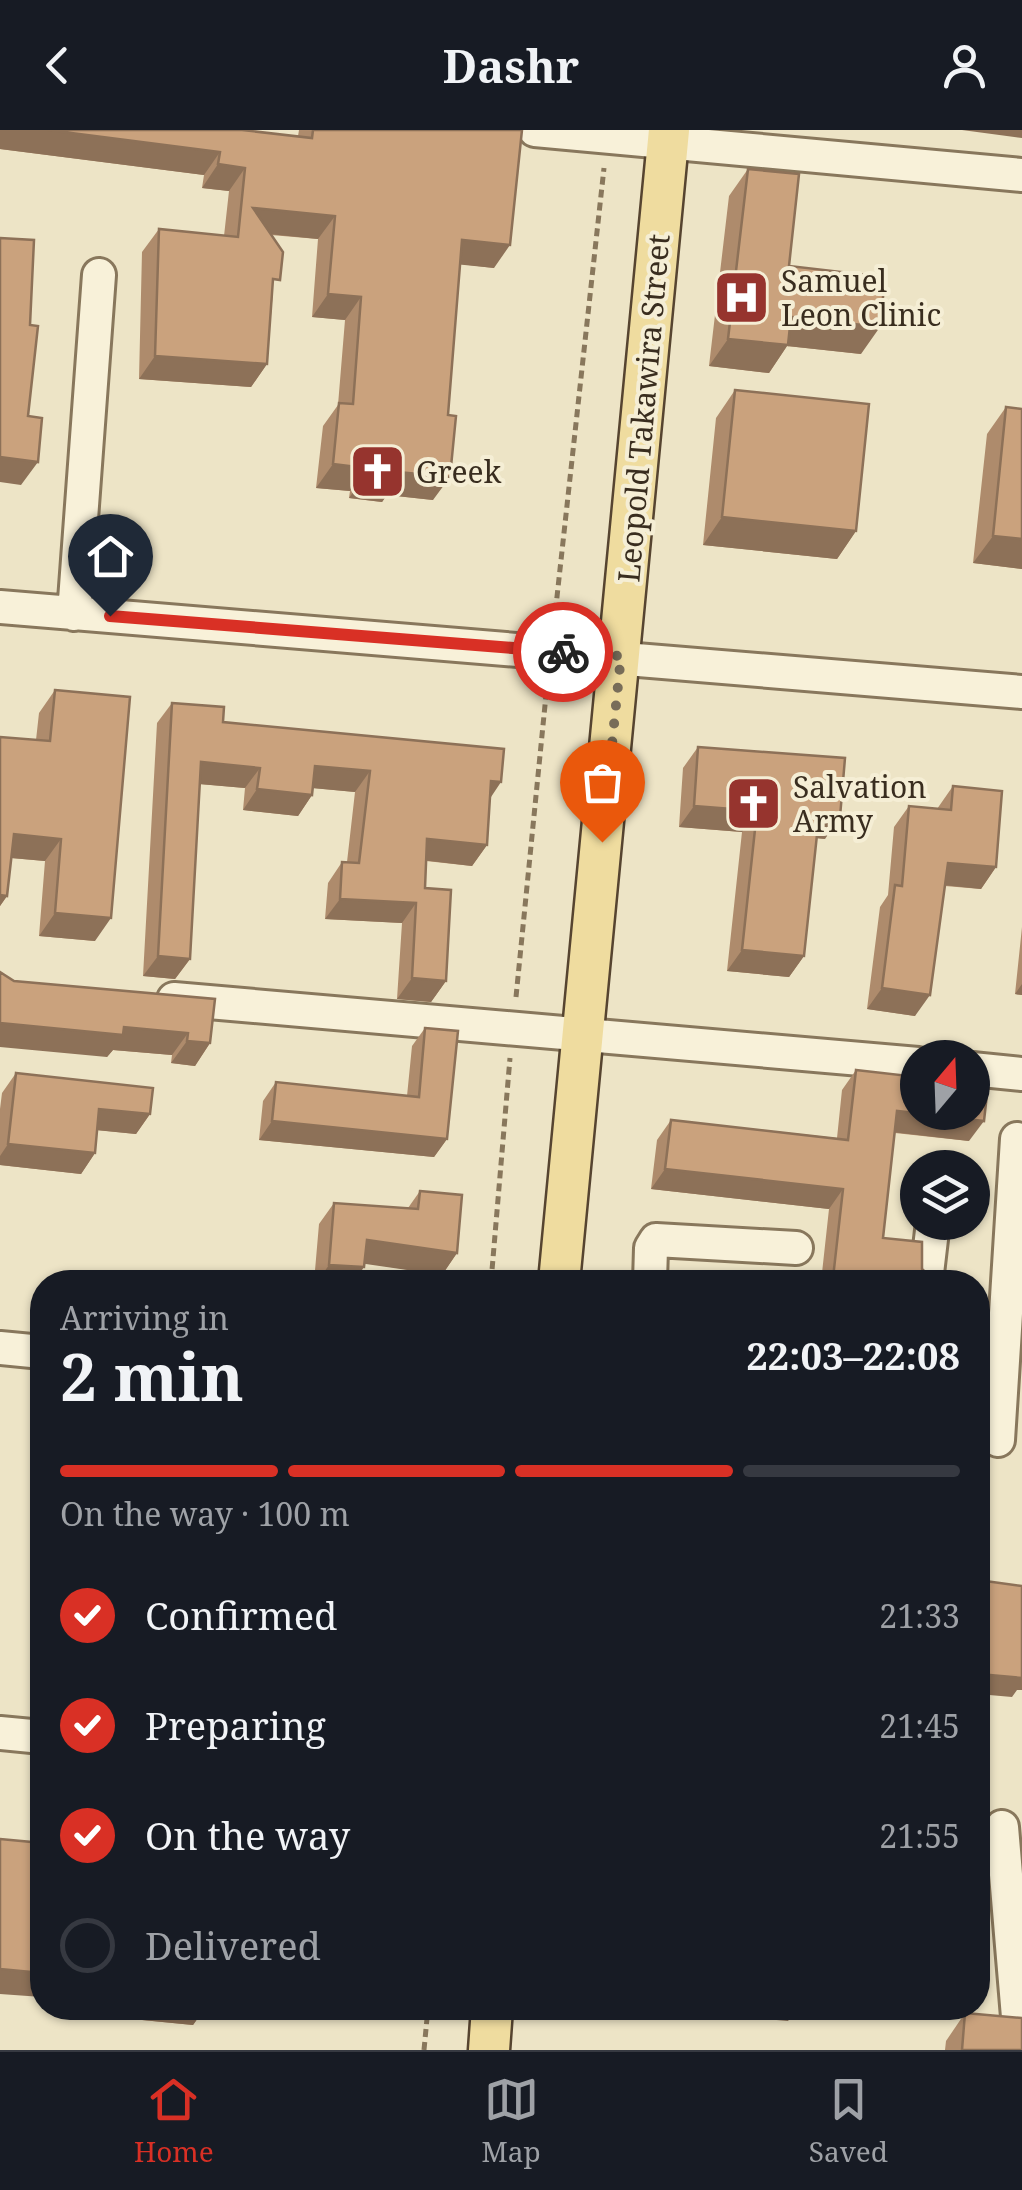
<!DOCTYPE html>
<meta charset="utf-8">
<style>
:root{--surface:#171b24;--page:#242831;--text:#f1f3f6;--muted:#9ea1a6;--line:#363941;--accent:#d93025}
body{margin:0;font-family:"Noto Serif",serif;background:var(--page);color:var(--text);height:100vh;display:flex;flex-direction:column;font-size:38px;white-space:nowrap}
*{box-sizing:border-box;margin:0}
p{font-size:32px;color:var(--muted)}
.icon{flex:none;width:55px;height:55px;fill:none;stroke:currentColor;stroke-width:2;stroke-linecap:round;stroke-linejoin:round}
.map{position:relative;flex:1;overflow:hidden}
.sheet{position:absolute;left:30px;top:1140px;width:960px;height:750px;display:flex;flex-direction:column;background:var(--surface);border-radius:40px;box-shadow:0 2px 8px #0004}
.sheet>*{flex:none}
.needle{width:65px;rotate:19deg}
.tools{position:absolute;left:900px;top:910px;display:grid;gap:20px}
.tools a{display:grid;place-items:center;width:90px;height:90px;border-radius:50%;background:var(--surface);box-shadow:0 2px 8px #0004;font-size:50px}
.pin{position:absolute;display:grid;place-items:center;width:85px;height:85px;color:#fff;margin:-102px -42px;border-radius:50% 50% 50% 0;rotate:-45deg;box-shadow:0 0 10px #0007}
.pin .icon{rotate:45deg}
.courier{position:absolute;display:grid;place-items:center;width:100px;height:100px;margin:-50px;border:8px solid #d93025;border-radius:50%;background:#fff;color:#222;box-shadow:0 2px 12px #0007}
.summary em{font-style:normal;font-weight:700}
.summary div{display:flex;flex-direction:column-reverse}
.summary{display:flex;align-items:center;justify-content:space-between;height:170px;padding:0 30px}
h1{font-size:65px;font-weight:700;line-height:75px}
.bar{display:grid;grid-template-columns:repeat(4,1fr);gap:15px 10px;align-content:center;height:120px;padding:0 30px}
.bar i{height:12px;border-radius:8px;background:var(--line)}
.bar .current{background:var(--accent)}
.bar p{grid-column:span 4}
ol{padding:0 30px;list-style:none}
li{display:flex;align-items:center;gap:30px;height:110px}
li p{margin-inline-start:auto}
li .icon{padding:10px;border-radius:50%;background:var(--accent);color:#fff;stroke-width:4}
li:last-child{color:var(--muted)}
li i{width:55px;height:55px;border:5px solid var(--line);border-radius:50%}
header{display:flex;justify-content:space-between;align-items:center;height:130px;padding:0 30px;background:var(--surface);font-size:45px;font-weight:700}
.dock{display:flex;justify-content:space-around;align-items:center;height:140px;border-top:2px solid var(--line);background:var(--surface);font-size:28px;color:var(--muted)}
.dock a{display:grid;justify-items:center;gap:5px}
.dock .current{color:var(--accent)}
.map>svg:first-child{display:block}
.lines{fill:none;stroke-linecap:round;stroke-linejoin:round}
.minor-casing{stroke:#88775c;stroke-width:38}
.major-casing{stroke:#564430;stroke-width:45}
.path{stroke:#88775c;stroke-width:5;stroke-dasharray:8 5;stroke-linecap:butt}
.minor{stroke:#f8f1d9;stroke-width:32}
.major{stroke:#efdc9f;stroke-width:40}
.wall{fill:#ae8b6c}
.shaded-wall{fill:#8d7158}
.building{fill:#caa27d;stroke:#8d7158;stroke-width:2.5}
.done{stroke:#786d59;stroke-width:10;stroke-dasharray:0 18}
.route{stroke:#d93025;stroke-width:12}
.labels{text-anchor:middle;dominant-baseline:central;stroke-width:8;stroke-linejoin:round;paint-order:stroke}
.poi-label{font-size:30px;fill:#392d1f;stroke:#f5eed5;text-anchor:start}
.street-label{font-size:30px;fill:#392d1f;stroke:#f5eed5}
</style>
<header><svg class="icon" aria-label="back" viewBox="0 0 24 24"><path d="M15 5l-7 7 7 7"/></svg>Dashr<svg class="icon" aria-label="person" viewBox="0 0 24 24"><circle cx="12" cy="8" r="4"/><path d="M4 21q1-7 8-7t8 7"/></svg></header>
<div class="map">
<svg width="1022" height="1920" viewBox="0 0 1022 1920">
<rect width="100%" height="100%" fill="#ede4c6"/>
<g class="lines">
<defs>
<path id="minor" d="M535,0l487,45
M0,477l1022,85
M74,484l25,-339
M174,869l744,65
M972,939l50,5
M650,1152l1,-34 5,-8 140,8
M926,1152l7,-60
M0,1218l42,4
M998,1310l19,-301
M0,1603l42,4
M1002,1697l16,190"/>
<path id="major" d="M559,1152l110,-1152
M489,1920l3,-42"/>
</defs>
<use href="#minor" class="minor-casing"/>
<use href="#major" class="major-casing"/>
<path class="path" d="M554,494l50,-456
M516,867l31,-312
M491,1152l19,-224
M424,1920l4,-42"/>
<use href="#minor" class="minor"/>
<use href="#major" class="major"/>
</g>
<path class="wall" d="M0,0l298,6 1,-6h223l-28,138 -34,-4 -27,236 -46,-5 -5,7 -33,-4 1,-7 -34,-3 7,-62 15,-21 7,-85 -33,-3 6,-78 -47,-4 2,56 -6,73 -16,23 -112,-8 3,-127 17,-23 65,7 5,-45 -27,-3 2,-13 -204,-26z
M748,39l41,97 72,88 -74,-8 -18,27 -60,-7 20,-170z
M735,260l121,141 -19,28 -134,-14 13,-127z
M1006,277l16,2v160l-49,-6 14,-129z
M55,560l40,251 -56,-5 6,-75 -34,-3 -4,38 -7,10v-169l36,3 3,-27z
M172,573l51,19 267,77 -3,46 -15,21 -46,-5 -1,27 21,93 -15,21 -34,-3 5,-76 -77,-4 3,-36 14,-21h5l8,-70 -42,-4 -1,7 -14,21 -55,-6 2,-22 -45,-4 -10,175 -15,20 -32,-3 14,-253z
M698,617l127,92 -8,-1 -13,118 -15,21 -62,-6 15,-139 -63,-5 4,-59z
M953,656l43,81 -15,22 -36,-3 -30,130 -48,-7 13,-102 8,-12 6,-68 15,-21 28,3z
M1022,797v68l-7,-1z
M14,851l201,18 -5,44 -15,23 -24,-3 1,-8 -59,-5 -6,7z
M425,898l22,111 -13,18 -175,-17 4,-39 13,-19 131,14 5,-50z
M856,940l113,71 -74,-8 -12,105 39,31 12,13h-113l8,-73 -178,-20 6,-49 14,-20 166,18 5,-48z
M16,943l134,41 -14,20 -39,-4 -2,23 -14,21 -81,-9v-56l2,-16z
M420,1061l37,62 -15,22 -77,-12 -11,19h-40l5,-58 15,-21 74,5z
M133,1878h72l-12,17 -61,-6z
M965,1883l57,37h-77l1,-9z"/>
<path class="shaded-wall" d="M0,0h48l172,22 -16,23 -204,-26z
M962,0h60v8z
M218,34l27,4 -16,23 -27,-3z
M253,78l82,8 -17,23 -80,-8z
M462,110l48,5 -16,23 -49,-5z
M328,164l33,3 -16,23 -33,-3z
M791,187l89,10 -19,27 -74,-8 -18,27 -60,-7 19,-27z
M155,226l112,8 -16,23 -112,-8z
M0,327l38,5 -17,23 -21,-3z
M333,334l33,4 -16,23 -34,-3z
M399,342l51,5 -17,23 -46,-5 -5,7 -33,-4 16,-23z
M722,387l134,14 -19,28 -134,-14z
M993,406l29,3v30l-49,-6z
M201,632l59,6 -15,20 -58,-5z
M315,636l55,5 -15,21 -54,-5z
M491,651l10,1 -14,21z
M257,659l55,6 -14,21 -55,-6z
M694,676l63,5 -15,21 -63,-5z
M819,686l21,1 -15,22 -21,-2z
M14,704l47,5 -16,22 -45,-4z
M427,709l60,6 -15,21 -59,-7z
M948,733l48,4 -15,22 -48,-5z
M0,765l7,1 -7,10z
M340,769l76,4 -14,20 -77,-4z
M55,783l56,5 -16,23 -56,-5z
M742,820l62,6 -15,21 -62,-6z
M158,826l32,3 -15,20 -32,-3z
M412,848l34,3 -15,21 -34,-3z
M1022,854v11l-7,-1z
M882,858l48,7 -15,21 -48,-7z
M0,893l124,4 64,6 -16,22 -59,-5 -6,7 -107,-10z
M187,911l23,2 -15,23 -24,-3z
M99,979l51,5 -14,20 -51,-5z
M897,981l87,10 -15,20 -86,-10z
M272,991l175,18 -13,18 -175,-17z
M8,1014l87,9 -14,21 -81,-9v-9z
M665,1039l178,20 -14,20 -178,-20z
M367,1110l90,13 -15,22 -90,-13z
M329,1135l35,2 -10,15h-37z
M833,1148l42,4h-45z
M980,1544l42,2v14h-5l-5,7 -34,-3v-17z
M0,1839l42,4v24l-42,-3z
M140,1878h65l-12,17 -61,-6z
M683,1878h115l-10,13 -108,-9z
M814,1878h58l-5,6z"/>
<path class="building" d="M48,0h194l70,8 1,-8h209l-12,115 -48,-5 -14,175 8,1 -6,61 -51,-5 -1,7 -33,-4 1,-7 -33,-4 6,-61 14,1 8,-107 -33,-3 7,-78 -82,-8 30,44 -3,28 -7,-1 -6,85 -112,-8 4,-127 79,8 7,-69 -27,-4 2,-12z
M748,39l51,5 -10,92 96,11 -5,50 -89,-10 -3,28 -60,-6z
M0,108l34,2 -4,85 8,1 -10,90 14,2 -4,44 -38,-5z
M735,260l134,14 -13,127 -134,-14z
M1006,277l16,2v130l-29,-3z
M55,560l75,7 -19,221 -56,-5 6,-74 -47,-5 -7,62 -7,-1v-158l50,4z
M172,573l52,4 -1,15 281,27 -3,33 -10,-1 -4,64 -60,-6 -2,49 26,2 -5,91 -34,-3 4,-75 -76,-4 2,-37 17,1 11,-92 -55,-5 -3,29 -55,-6 3,-21 -59,-6 -11,197 -32,-3z
M698,617l147,11 -5,59 -21,-1 -15,140 -62,-6 15,-139 -63,-5z
M953,656l49,5 -6,76 -48,-4 -18,132 -48,-7 13,-103 7,1 7,-80 42,4z
M0,842l14,9 201,18 -5,44 -23,-2 1,-8 -64,-6 -1,8 -123,-12z
M425,898l33,3 -11,108 -175,-18 4,-39 143,15z
M856,940l62,7v35h54v-29l16,2 -4,36 -87,-10 -14,127 39,4v27l12,11v2h-59l-42,-4 10,-89 -178,-20 6,-49 177,20z
M16,943l137,15 -3,26 -51,-5 -4,44 -87,-9z
M420,1061l42,4 -5,58 -90,-13 -3,27 -35,-2 5,-62 84,6z
M978,1450l44,6v92l-42,-4 -2,17z
M0,1709l42,4v130l-42,-4z
M965,1883l57,5v32h-60z"/>
<g class="lines">
<path class="done" d="M563,522l58,4 -19,186"/>
<path class="route" d="M110,486l453,36"/>
</g>
<defs>
<symbol id="hospital-square" viewBox="-11 -11 22 22"><rect x="-9" y="-9" width="18" height="18" rx="4" fill="#96342e" stroke="#f5eed5"/><path d="M-5-5h3v3.5h4V-5h3V5h-3V1.5h-4V5h-3Z" fill="#fff"/></symbol>
<symbol id="church-square" viewBox="-11 -11 22 22"><rect x="-9" y="-9" width="18" height="18" rx="4" fill="#96342e" stroke="#f5eed5"/><path d="M-1.2-6h2.4v3.5h3.3v2.4h-3.3V6h-2.4V-.1h-3.3v-2.4h3.3Z" fill="#fff"/></symbol>
</defs>
<g fill-rule="evenodd">
<use href="#hospital-square" x="710" y="136" width="63" height="63"/>
<use href="#church-square" x="346" y="310" width="63" height="63"/>
<use href="#church-square" x="722" y="642" width="63" height="63"/>
</g>
<g class="labels">
<g class="poi-label">
<text x="781" y="150">Samuel<tspan x="781" dy="34">Leon Clinic</tspan></text>
<text x="416" y="341">Greek</text>
<text x="793" y="656">Salvation<tspan x="793" dy="34">Army</tspan></text>
</g>
<g class="street-label">
<text transform="translate(643 278) rotate(-85)">Leopold Takawira Street</text>
</g>
</g>
</svg>
<div class="tools">
<a><svg class="needle" viewBox="-14 -14 28 28"><path d="M0-13l5 13h-10z" fill="#e53935"/><path d="M0 13l5-13h-10z" fill="#9ea1a6"/></svg></a>
<a><svg class="icon" aria-label="layers" viewBox="0 0 24 24"><path d="M12 4l9 5-9 5-9-5zM3 14l9 5 9-5"/></svg></a>
</div>
<div class="pin" style="left:602px;top:712px;background:#ea580c"><svg class="icon" aria-label="bag" viewBox="0 0 24 24"><path d="M5 8h14l-1 12H6zM9 8a3 3 0 0 1 6 0"/></svg></div>
<div class="pin" style="left:110px;top:486px;background:#1f2937"><svg class="icon" aria-label="home" viewBox="0 0 24 24"><path d="M3 11l9-7 9 7M6 9v11h12V9"/></svg></div>
<div class="courier" style="left:563px;top:522px"><svg class="icon" aria-label="bike" viewBox="0 0 24 24"><circle cx="6" cy="16" r="4"/><circle cx="18" cy="16" r="4"/><path d="M6 16l4-8h5l3 8M10 8l3 8H6M13 5h3"/></svg></div>
<section class="sheet">
<div class="summary"><div><h1>2 min</h1><p>Arriving in</p></div><em>22:03–22:08</em></div>
<div class="bar"><i class="current"></i><i class="current"></i><i class="current"></i><i></i><p>On the way · 100 m</p></div>
<ol>
<li><svg class="icon" aria-label="check" viewBox="0 0 24 24"><path d="M5 12l5 5 9-10"/></svg>Confirmed<p>21:33</p></li>
<li><svg class="icon" aria-label="check" viewBox="0 0 24 24"><path d="M5 12l5 5 9-10"/></svg>Preparing<p>21:45</p></li>
<li><svg class="icon" aria-label="check" viewBox="0 0 24 24"><path d="M5 12l5 5 9-10"/></svg>On the way<p>21:55</p></li>
<li><i></i>Delivered</li>
</ol>
</section>
</div>
<nav class="dock">
<a class="current"><svg class="icon" aria-label="home" viewBox="0 0 24 24"><path d="M3 11l9-7 9 7M6 9v11h12V9"/></svg>Home</a>
<a><svg class="icon" aria-label="map" viewBox="0 0 24 24"><path d="M3 6l6-2 6 2 6-2v14l-6 2-6-2-6 2zM9 4v14M15 6v14"/></svg>Map</a>
<a><svg class="icon" aria-label="saved" viewBox="0 0 24 24"><path d="M7 4h10v16l-5-4-5 4z"/></svg>Saved</a>
</nav>
